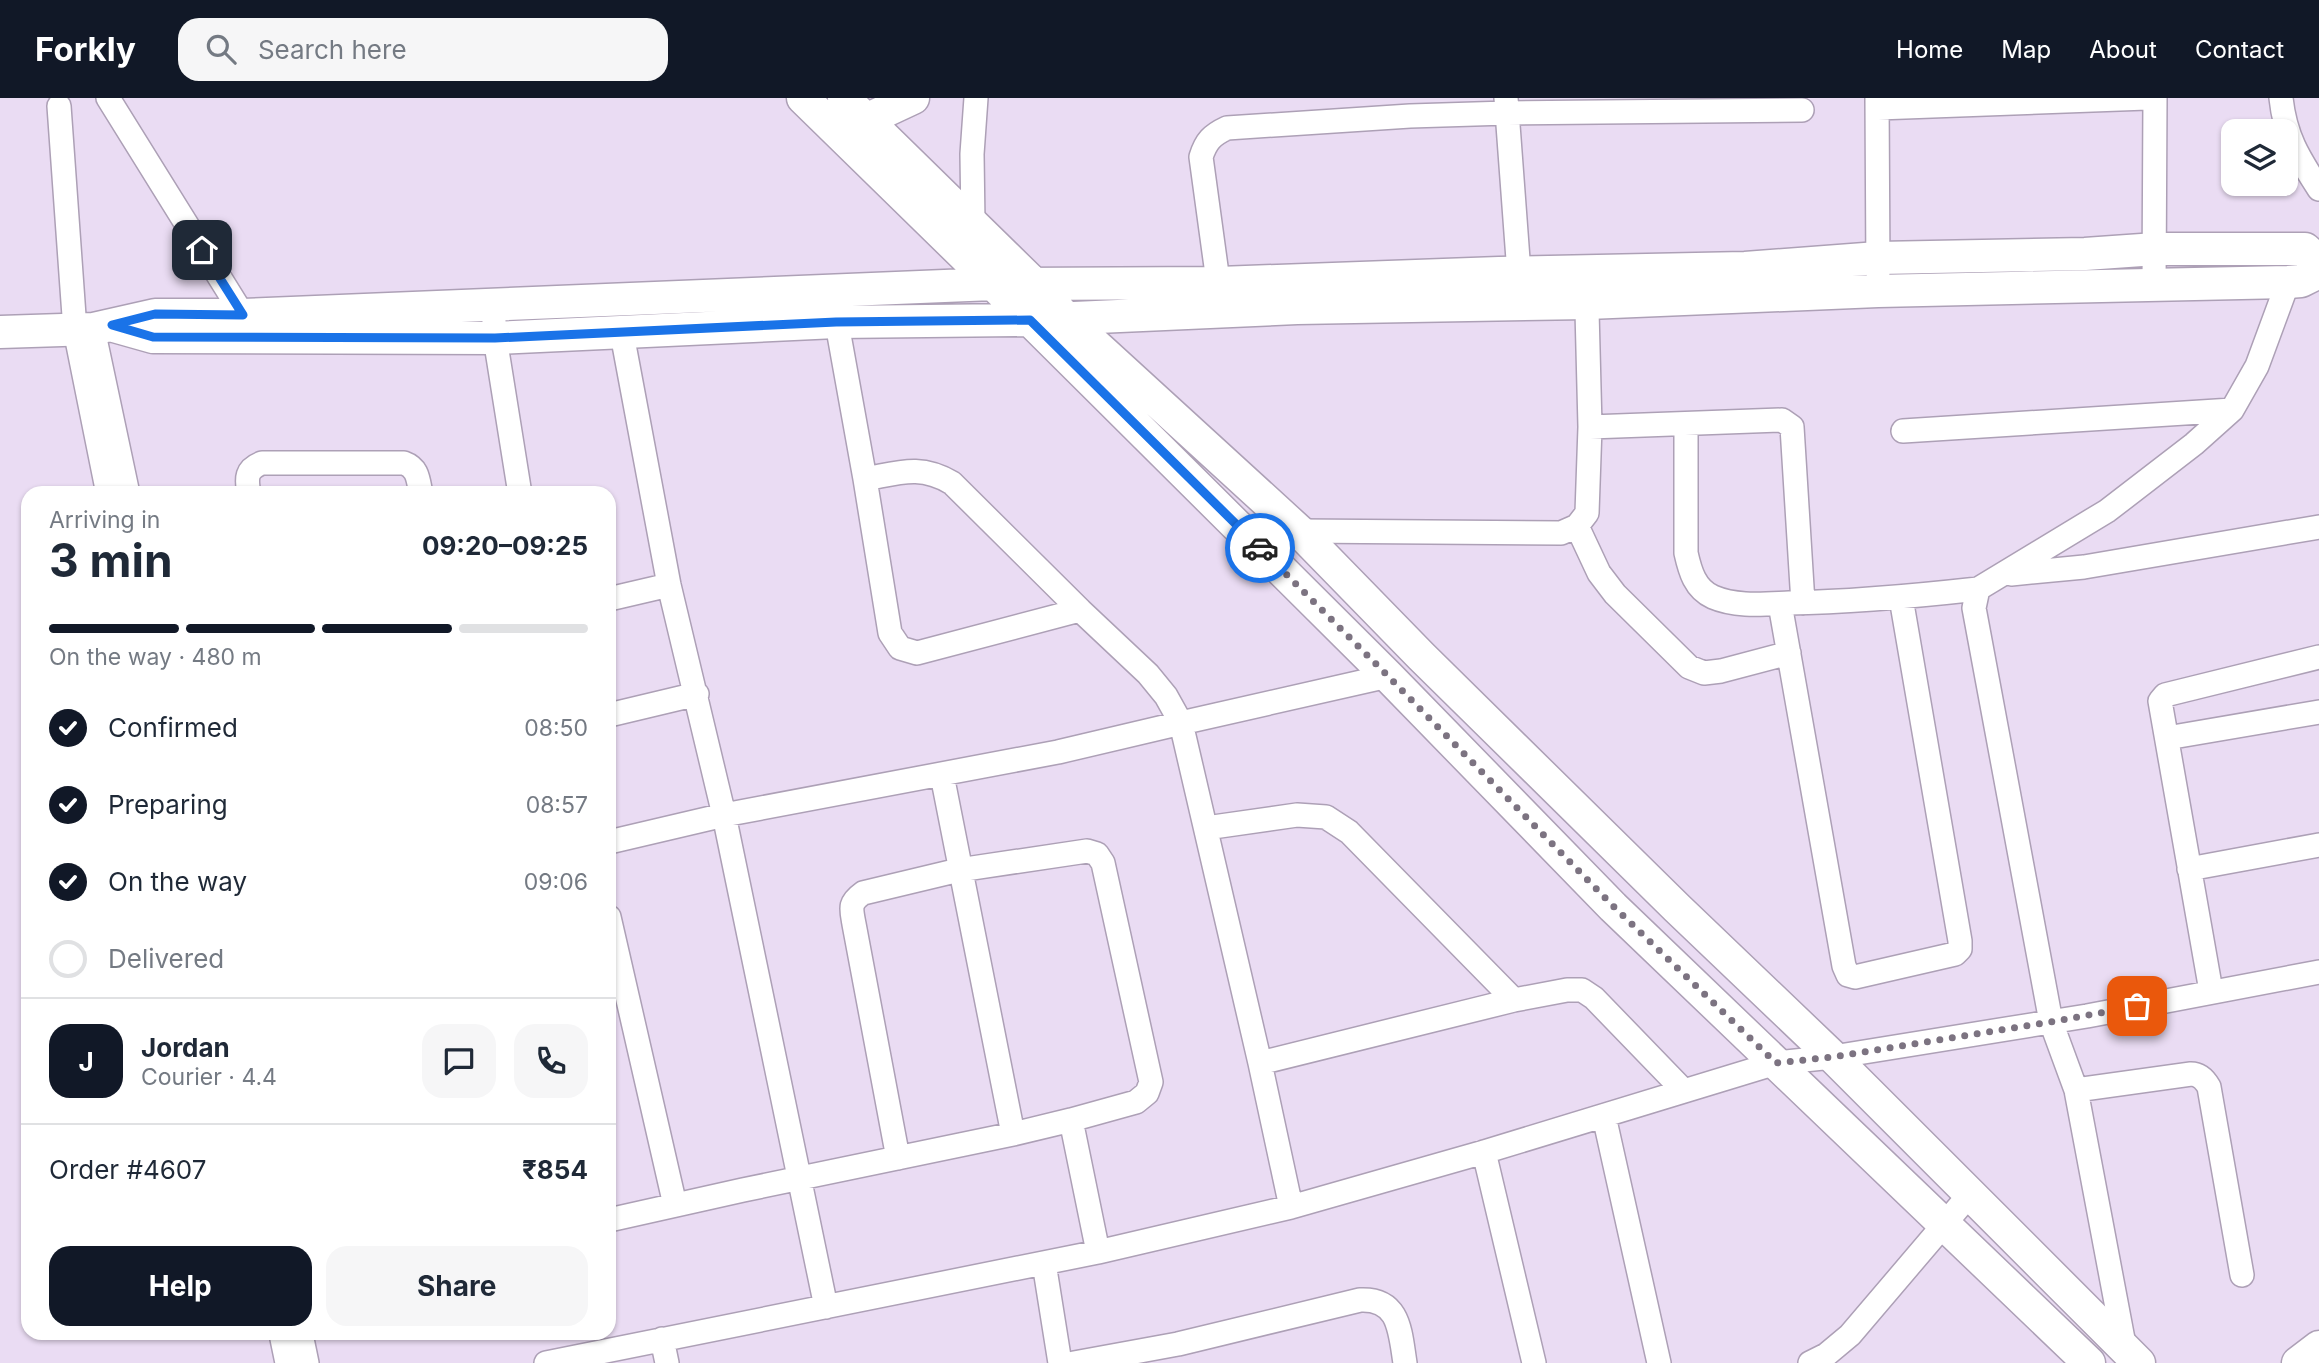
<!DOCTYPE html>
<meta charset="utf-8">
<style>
:root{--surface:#fff;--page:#f6f6f7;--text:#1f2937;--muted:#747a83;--line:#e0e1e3;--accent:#111827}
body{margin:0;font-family:Inter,sans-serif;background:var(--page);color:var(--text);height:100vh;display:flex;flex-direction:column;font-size:26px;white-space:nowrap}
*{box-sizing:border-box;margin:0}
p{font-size:23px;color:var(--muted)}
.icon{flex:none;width:38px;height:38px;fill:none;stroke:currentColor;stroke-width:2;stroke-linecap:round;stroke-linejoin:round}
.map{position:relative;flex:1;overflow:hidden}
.side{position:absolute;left:21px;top:388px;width:595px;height:854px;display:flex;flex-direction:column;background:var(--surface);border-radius:21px;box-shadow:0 2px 5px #0004}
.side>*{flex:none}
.tools{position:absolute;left:2221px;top:21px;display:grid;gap:14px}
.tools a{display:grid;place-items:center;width:77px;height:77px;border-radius:14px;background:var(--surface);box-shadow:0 2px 5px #0004;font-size:35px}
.pin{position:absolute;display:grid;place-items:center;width:60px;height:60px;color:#fff;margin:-30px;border-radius:14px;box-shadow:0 4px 10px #0006}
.courier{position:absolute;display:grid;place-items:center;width:70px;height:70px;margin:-35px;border:5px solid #1a73e8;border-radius:50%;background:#fff;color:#222;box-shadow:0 2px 9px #0007}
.summary em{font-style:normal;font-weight:700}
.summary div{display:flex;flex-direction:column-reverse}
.summary{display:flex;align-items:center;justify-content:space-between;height:119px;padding:0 28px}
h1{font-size:46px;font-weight:700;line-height:52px}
.bar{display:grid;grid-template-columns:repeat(4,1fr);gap:10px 7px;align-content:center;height:84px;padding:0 28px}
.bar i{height:9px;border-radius:5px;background:var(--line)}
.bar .current{background:var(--accent)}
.bar p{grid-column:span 4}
.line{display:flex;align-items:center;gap:18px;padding:0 28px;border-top:2px solid var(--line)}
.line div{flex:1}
.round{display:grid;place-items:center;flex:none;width:74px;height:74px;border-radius:21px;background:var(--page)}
ol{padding:0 28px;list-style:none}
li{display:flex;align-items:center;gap:21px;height:77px}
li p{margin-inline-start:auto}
li .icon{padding:7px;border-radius:50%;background:var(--accent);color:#fff;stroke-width:4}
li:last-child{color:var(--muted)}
li i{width:38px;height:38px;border:4px solid var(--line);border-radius:50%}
.primary-button{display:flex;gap:14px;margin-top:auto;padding:14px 28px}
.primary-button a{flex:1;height:80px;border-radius:21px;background:var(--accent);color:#fff;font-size:28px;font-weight:700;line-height:80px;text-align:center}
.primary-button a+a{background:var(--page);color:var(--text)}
header{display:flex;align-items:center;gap:42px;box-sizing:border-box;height:98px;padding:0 35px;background:var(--accent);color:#fff}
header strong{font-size:33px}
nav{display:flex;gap:38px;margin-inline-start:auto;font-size:24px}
.search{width:490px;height:63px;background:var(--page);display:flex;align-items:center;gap:18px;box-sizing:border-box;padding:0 24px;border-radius:21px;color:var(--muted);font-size:26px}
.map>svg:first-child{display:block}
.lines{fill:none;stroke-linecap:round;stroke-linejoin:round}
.street-casing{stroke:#ada0b6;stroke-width:26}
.secondary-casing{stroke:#ada0b6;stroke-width:35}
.street{stroke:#fff;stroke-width:23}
.secondary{stroke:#fff;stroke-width:32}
.done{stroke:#7c7381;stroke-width:7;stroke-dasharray:0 12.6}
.route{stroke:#1a73e8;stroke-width:9}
</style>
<header>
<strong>Forkly</strong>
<div class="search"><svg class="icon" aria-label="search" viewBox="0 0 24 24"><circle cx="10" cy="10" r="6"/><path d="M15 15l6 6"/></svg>Search here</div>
<nav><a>Home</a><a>Map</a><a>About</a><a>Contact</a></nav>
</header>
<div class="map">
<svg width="2319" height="1265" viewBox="0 0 2319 1265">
<rect width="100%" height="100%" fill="#eadcf3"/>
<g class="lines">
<defs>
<path id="street" d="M108,0l135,217
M1506,0l13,175
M1877,0l1,175
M2281,0c4,38 17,59 38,91
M59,8l16,224 33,164
M1878,10l269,-10
M968,132l5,-6 -1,-70 4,-56
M2154,188l1,-188
M1220,198l-19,-139c5,-16 11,-22 26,-29l183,-12 97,-3 295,-3
M493,207l2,33 25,156
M834,209l31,172 25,154 10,15 17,5 163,-43
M93,231l35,165
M622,236l47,251 55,230 102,492
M1686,326v129c4,18 9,36 27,44 23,10 51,7 76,6 63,-1 126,-7 189,-14
M1590,329l192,-7 10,7 11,176
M1903,333l329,-21
M249,396c-3,-16 -3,-25 13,-31h142c14,5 14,16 17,31
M1577,428l22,47 16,21 74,73 15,6 17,-2 68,-18
M1299,433l262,2 16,-7 10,-13 3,-86 -4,-155
M2011,476l73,-7 235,-40
M609,501l60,-14
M1780,506l64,362 4,9 7,2 100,-23 5,-5v-8l-59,-343
M609,617l88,-21
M2167,640l152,-26
M942,677l71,359 58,-14 27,132
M1206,730l91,-13 29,2 23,15 165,168
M609,744l115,-27 334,-63 123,-29 -15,-27 -18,-22 -68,-64 -128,-127c-32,-19 -53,-10 -87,-4
M2189,771l130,-24
M609,819l66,288
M2211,893l-51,-290 5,-6 154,-38
M1260,965l254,-63 53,-10h15l12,8 90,93
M2076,992l115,-16c9,0 14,6 18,13l33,188
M1604,1018l55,247
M1484,1054l50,211
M898,1060l-44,-234c-3,-16 -5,-21 9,-31l96,-23 128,-19 10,3 6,9 48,219 -4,11 -11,9 -65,18
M1291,1109l-31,-144 -79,-340 207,-47
M609,1122l134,-30 270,-56
M1044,1165l16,100
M281,1236l6,29
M301,1236l6,29
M662,1241l5,24
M2125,1252l-49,-260 -25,-68 -77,-414 4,-19 129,-78 87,-67 38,-34 25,-44 31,-84
M546,1265l552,-111 193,-45 193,-55 292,-89 57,-6 254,-41 232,-44
M1074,1265l104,-19 182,-44c40,-2 40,32 45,63
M1810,1265l16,-8 24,-20 120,-141"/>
<path id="secondary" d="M803,0l227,222 358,356 225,231 476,456
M844,0l189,185 34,36 232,212 122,125 256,252 156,149 306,306
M866,22l47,-22
M114,228l39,11 342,1 341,-16 194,-2 267,-12 291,-5 290,-12 410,-9 13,-1 18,-9
M0,234l93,-3 62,-14h88l750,-31 226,-1 280,-10 246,-5 133,-10 207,-4 71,-5h149l14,12
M2298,1265l21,-16"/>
</defs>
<use href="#street" class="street-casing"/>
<use href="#secondary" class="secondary-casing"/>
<use href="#street" class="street"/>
<use href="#secondary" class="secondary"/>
</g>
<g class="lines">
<path class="done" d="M1260,450l128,128 226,231 162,156 57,-6 218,-35 86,-16"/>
<path class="route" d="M202,152l41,65 -88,-1 -43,11 41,12 342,1 341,-16 194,-2 230,228"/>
</g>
</svg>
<div class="tools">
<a><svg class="icon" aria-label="layers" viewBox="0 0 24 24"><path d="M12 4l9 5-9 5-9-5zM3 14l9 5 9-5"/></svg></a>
</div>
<div class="pin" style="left:2137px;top:908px;background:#ea580c"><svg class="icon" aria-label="bag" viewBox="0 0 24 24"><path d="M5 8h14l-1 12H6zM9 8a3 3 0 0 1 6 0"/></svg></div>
<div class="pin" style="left:202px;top:152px;background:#1f2937"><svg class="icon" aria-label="home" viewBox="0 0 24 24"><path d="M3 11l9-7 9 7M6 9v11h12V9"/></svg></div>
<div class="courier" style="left:1260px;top:450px"><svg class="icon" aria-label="car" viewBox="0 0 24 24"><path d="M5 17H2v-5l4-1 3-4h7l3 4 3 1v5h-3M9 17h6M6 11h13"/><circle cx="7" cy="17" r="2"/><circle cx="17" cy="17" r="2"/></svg></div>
<section class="side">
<div class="summary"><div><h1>3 min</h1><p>Arriving in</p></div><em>09:20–09:25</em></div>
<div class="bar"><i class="current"></i><i class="current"></i><i class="current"></i><i></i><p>On the way · 480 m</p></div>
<ol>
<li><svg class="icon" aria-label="check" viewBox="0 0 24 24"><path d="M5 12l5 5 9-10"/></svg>Confirmed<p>08:50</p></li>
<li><svg class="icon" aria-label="check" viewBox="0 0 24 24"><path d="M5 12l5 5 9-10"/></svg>Preparing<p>08:57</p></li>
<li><svg class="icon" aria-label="check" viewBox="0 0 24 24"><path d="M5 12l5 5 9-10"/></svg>On the way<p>09:06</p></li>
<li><i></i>Delivered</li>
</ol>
<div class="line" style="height:126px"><b class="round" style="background:var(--accent);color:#fff">J</b><div><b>Jordan</b><p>Courier · 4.4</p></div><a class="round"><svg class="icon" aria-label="chat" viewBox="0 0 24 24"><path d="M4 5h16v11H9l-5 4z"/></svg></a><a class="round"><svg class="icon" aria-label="phone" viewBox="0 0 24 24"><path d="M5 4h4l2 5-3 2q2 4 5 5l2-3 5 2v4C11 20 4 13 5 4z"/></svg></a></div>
<div class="line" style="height:91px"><div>Order #4607</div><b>₹854</b></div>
<div class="primary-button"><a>Help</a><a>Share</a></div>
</section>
</div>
